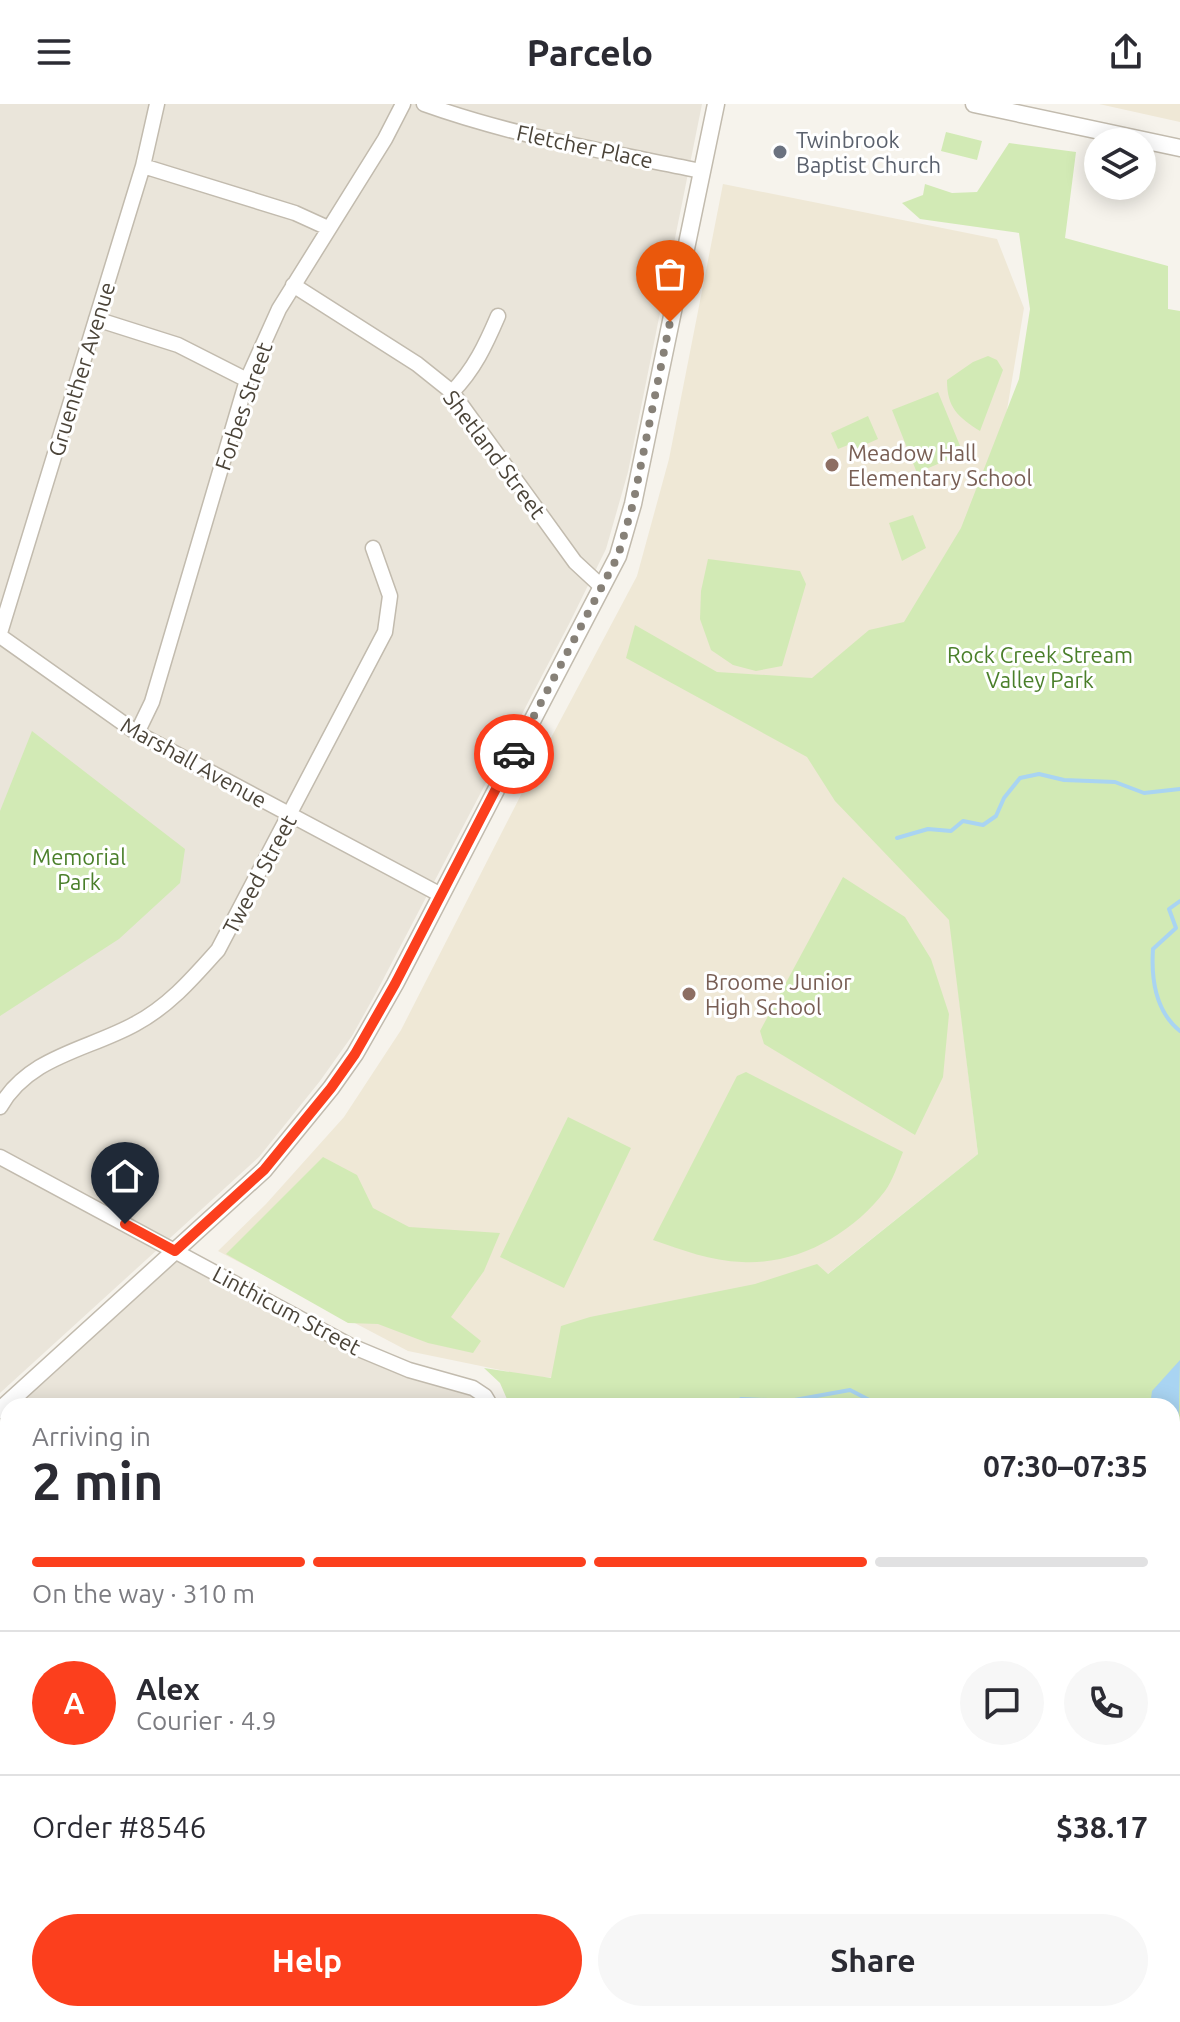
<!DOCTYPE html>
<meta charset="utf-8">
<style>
:root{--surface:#fff;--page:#f7f7f7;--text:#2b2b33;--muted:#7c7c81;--line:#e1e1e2;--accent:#fc3f1d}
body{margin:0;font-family:Ubuntu,sans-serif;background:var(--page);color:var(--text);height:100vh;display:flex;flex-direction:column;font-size:30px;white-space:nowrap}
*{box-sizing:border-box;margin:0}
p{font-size:26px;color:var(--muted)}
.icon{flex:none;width:44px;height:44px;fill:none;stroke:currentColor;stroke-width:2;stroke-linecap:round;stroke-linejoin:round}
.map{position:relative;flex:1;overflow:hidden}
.sheet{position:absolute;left:0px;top:1294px;width:1180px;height:624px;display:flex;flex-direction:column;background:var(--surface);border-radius:24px 24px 0 0;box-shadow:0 4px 20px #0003}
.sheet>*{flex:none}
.fabs{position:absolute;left:1084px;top:24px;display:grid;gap:16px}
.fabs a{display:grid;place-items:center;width:72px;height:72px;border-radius:50%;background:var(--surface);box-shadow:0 4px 20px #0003;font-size:40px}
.pin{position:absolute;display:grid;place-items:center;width:68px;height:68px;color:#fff;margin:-82px -34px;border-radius:50% 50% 50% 0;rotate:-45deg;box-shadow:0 0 8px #0007}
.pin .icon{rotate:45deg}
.courier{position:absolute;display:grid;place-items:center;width:80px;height:80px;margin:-40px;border:6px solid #fc3f1d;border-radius:50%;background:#fff;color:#222;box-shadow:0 2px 10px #0007}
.headline em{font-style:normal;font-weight:600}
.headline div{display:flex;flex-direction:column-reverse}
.headline{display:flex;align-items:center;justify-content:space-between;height:136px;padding:0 32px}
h1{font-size:52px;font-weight:600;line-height:60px}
.bar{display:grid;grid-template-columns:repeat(4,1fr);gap:12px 8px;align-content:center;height:96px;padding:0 32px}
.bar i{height:10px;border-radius:6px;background:var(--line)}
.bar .on{background:var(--accent)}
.bar p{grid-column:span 4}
.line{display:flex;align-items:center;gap:20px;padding:0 32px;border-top:2px solid var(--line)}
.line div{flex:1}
.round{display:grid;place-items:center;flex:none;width:84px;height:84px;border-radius:42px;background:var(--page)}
.action{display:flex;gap:16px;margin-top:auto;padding:16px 32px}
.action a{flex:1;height:92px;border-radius:48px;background:var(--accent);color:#fff;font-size:32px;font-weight:600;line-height:92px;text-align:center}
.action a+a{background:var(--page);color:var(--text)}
header{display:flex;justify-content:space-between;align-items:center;height:104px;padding:0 32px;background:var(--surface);font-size:36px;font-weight:600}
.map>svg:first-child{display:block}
.residential{fill:#eae5da}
.education{fill:#efe8d6}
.green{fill:#d2eab5}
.water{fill:#a9d4f2}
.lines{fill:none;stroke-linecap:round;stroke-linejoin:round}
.stream{stroke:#a9d4f2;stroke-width:4}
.minor-casing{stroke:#c2bbae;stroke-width:17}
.tertiary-casing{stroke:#c2bbae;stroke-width:19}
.minor{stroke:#fff;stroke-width:14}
.tertiary{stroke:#fff;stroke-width:16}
.done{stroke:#878178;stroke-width:8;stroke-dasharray:0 14.4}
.route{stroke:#fc3f1d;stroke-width:10}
.worship-dot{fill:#6b7280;stroke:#fff;stroke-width:3}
.education-dot{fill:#8d6e63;stroke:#fff;stroke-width:3}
.labels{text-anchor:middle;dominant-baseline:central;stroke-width:6;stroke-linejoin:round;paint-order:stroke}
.worship-label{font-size:22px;fill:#5b616d;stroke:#fff;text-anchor:start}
.street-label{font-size:22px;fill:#4b4439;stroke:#fff}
.education-label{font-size:22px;fill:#785e54;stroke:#fff;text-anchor:start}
.park-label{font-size:22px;fill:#4a7f2a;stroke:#fff}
</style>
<header><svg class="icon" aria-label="menu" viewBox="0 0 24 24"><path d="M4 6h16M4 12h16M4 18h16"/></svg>Parcelo<svg class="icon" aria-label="share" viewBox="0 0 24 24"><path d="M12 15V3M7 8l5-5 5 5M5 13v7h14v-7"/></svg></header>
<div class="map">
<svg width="1180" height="1918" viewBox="0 0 1180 1918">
<rect width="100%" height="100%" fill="#f6f3ec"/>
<path class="residential" d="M0,0h702l-74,368 -22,77 -37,75 -193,369 -24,43 -32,45 -61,76 -259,236z
M175,1147l174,94 124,43 18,18h-483v608h349l-10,8h-347v-612z"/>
<path class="education" d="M1099,0h81v18z
M723,80l274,55 27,69 -86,515 40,331 -282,225 -87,3 -80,-6 -121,-25 -190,-100 48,-47 78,-87 57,-87 126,-247 110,-207 32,-117z"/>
<path class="green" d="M946,28l36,9 -5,19 -36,-9z
M1009,39l67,9 -11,86 103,28v43l12,2v1711h-833l10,-8h815v-608h-662l-10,-23 -16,-15 67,10 10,-52 29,-9 165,-33 62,-20 11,10 150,-120 -29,-234 -114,-119 -28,-44 -181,-99 9,-33 82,47 95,6 57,-48 35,-8 57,-94 58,-149 11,-70 -11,-76 -99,-14 -18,-16 21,-8 2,-11 27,9 25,-1z
M988,252l9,4 6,10 -23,61c-22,-14 -33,-23 -33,-51l26,-18z
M938,288l25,61 -46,20 -25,-63z
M868,312l10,23 -27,12 -3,-6 -10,4 -7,-16z
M913,411l13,33 -24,13 -13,-38z
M708,455l92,12 6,13 -24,82 -26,5 -23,-6 -22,-15 -11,-31 1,-28z
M32,627l153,118 -5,34 -61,56 -119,77v-205z
M843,773l62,40 26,42 18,55 -6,63 -28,58 -151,-91 -4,-13z
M746,968l157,80c-5,12 -10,28 -18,39 -33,43 -87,74 -143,71 -31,-1 -60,-12 -89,-22l84,-164z
M568,1013l63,31 -67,140 -64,-31z
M323,1053l34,18 16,33 36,19 91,6 -16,38 -33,46 30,24 -8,12 -45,-10 -50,-19 -30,-1 -122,-69z"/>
<path class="water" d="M1180,1256l-2,87 2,3v50l-8,-20v-74h-22l2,-15z"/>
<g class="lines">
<path class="stream" d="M897,734l31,-9 23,2 12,-10 20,4 13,-9 8,-18 16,-20 19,-4 25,6 51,2 29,11 36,-4
M1180,797l-11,8 7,19 -23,21c-2,30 2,62 27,82
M741,1295l48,2 61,-11 31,16
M937,1302l12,-4
M1172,1842l8,4"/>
<defs>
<path id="minor" d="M424,0c89,32 184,48 277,67
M143,62l152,47 33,15
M293,181l124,79 35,28 123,170 27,25
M96,215l82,26 69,35
M452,288c22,-22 34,-48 46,-76
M0,529l143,-467 14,-62
M0,532l137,97 304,162
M137,629l15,-31 95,-322 32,-71 106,-170 18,-35
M0,1003c29,-51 88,-57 135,-83 34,-18 58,-46 83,-74l167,-318 5,-36 -17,-48
M0,1053l349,188 60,25 64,18 12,8 6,10
M0,1568l8,-4
M0,1648l8,22
M8,1774l-3,25 3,24
M41,1910l5,8
M193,1918l10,-8"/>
<path id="tertiary" d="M974,0l206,44
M0,1306l264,-240 67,-82 24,-34 40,-70 223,-428 15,-52 83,-400"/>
</defs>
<use href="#minor" class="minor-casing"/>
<use href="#tertiary" class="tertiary-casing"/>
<use href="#minor" class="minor"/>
<use href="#tertiary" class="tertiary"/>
</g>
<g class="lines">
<path class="done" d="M514,650l104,-198 15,-52 37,-182"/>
<path class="route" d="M125,1120l50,27 89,-81 67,-82 24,-34 40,-70 119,-230"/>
</g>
<circle class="worship-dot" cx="780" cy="48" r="8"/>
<g class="education-dot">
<circle cx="832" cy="361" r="8"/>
<circle cx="689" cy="890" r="8"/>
</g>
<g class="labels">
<g class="worship-label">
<text x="796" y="35">Twinbrook<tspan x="796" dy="25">Baptist Church</tspan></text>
</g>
<g class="street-label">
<text transform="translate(585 42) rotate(12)">Fletcher Place</text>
<text transform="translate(81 265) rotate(-73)">Gruenther Avenue</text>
<text transform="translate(243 302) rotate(-71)">Forbes Street</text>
<text transform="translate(495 350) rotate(53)">Shetland Street</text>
<text transform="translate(194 658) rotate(29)">Marshall Avenue</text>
<text transform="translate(259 770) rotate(-62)">Tweed Street</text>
<text transform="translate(287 1206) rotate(28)">Linthicum Street</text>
</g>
<g class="education-label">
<text x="848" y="348">Meadow Hall<tspan x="848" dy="25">Elementary School</tspan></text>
<text x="705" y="877">Broome Junior<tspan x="705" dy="25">High School</tspan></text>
</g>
<g class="park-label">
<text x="1040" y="550">Rock Creek Stream<tspan x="1040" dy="25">Valley Park</tspan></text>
<text x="79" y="752">Memorial<tspan x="79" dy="25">Park</tspan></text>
</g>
</g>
</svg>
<div class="fabs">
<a><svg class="icon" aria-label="layers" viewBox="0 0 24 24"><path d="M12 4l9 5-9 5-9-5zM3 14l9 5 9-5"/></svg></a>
</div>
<div class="pin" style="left:670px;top:218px;background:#ea580c"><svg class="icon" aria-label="bag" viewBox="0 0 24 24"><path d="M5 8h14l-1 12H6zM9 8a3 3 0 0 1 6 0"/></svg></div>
<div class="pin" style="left:125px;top:1120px;background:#1f2937"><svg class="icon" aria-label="home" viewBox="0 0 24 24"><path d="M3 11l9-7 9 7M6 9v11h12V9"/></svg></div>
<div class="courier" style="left:514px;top:650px"><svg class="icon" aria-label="car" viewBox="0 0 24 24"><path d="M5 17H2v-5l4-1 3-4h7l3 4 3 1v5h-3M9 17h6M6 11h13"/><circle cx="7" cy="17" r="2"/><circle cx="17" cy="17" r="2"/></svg></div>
<section class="sheet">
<div class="headline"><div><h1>2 min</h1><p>Arriving in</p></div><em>07:30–07:35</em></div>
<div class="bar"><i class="on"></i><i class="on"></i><i class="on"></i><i></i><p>On the way · 310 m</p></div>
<div class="line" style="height:144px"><b class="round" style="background:var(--accent);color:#fff">A</b><div><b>Alex</b><p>Courier · 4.9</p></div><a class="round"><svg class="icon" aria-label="chat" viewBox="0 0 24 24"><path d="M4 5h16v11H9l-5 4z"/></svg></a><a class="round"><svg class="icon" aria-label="phone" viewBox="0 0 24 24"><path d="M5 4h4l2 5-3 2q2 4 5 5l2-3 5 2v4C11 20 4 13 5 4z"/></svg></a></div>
<div class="line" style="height:104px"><div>Order #8546</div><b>$38.17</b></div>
<div class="action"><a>Help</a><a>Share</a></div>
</section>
</div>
